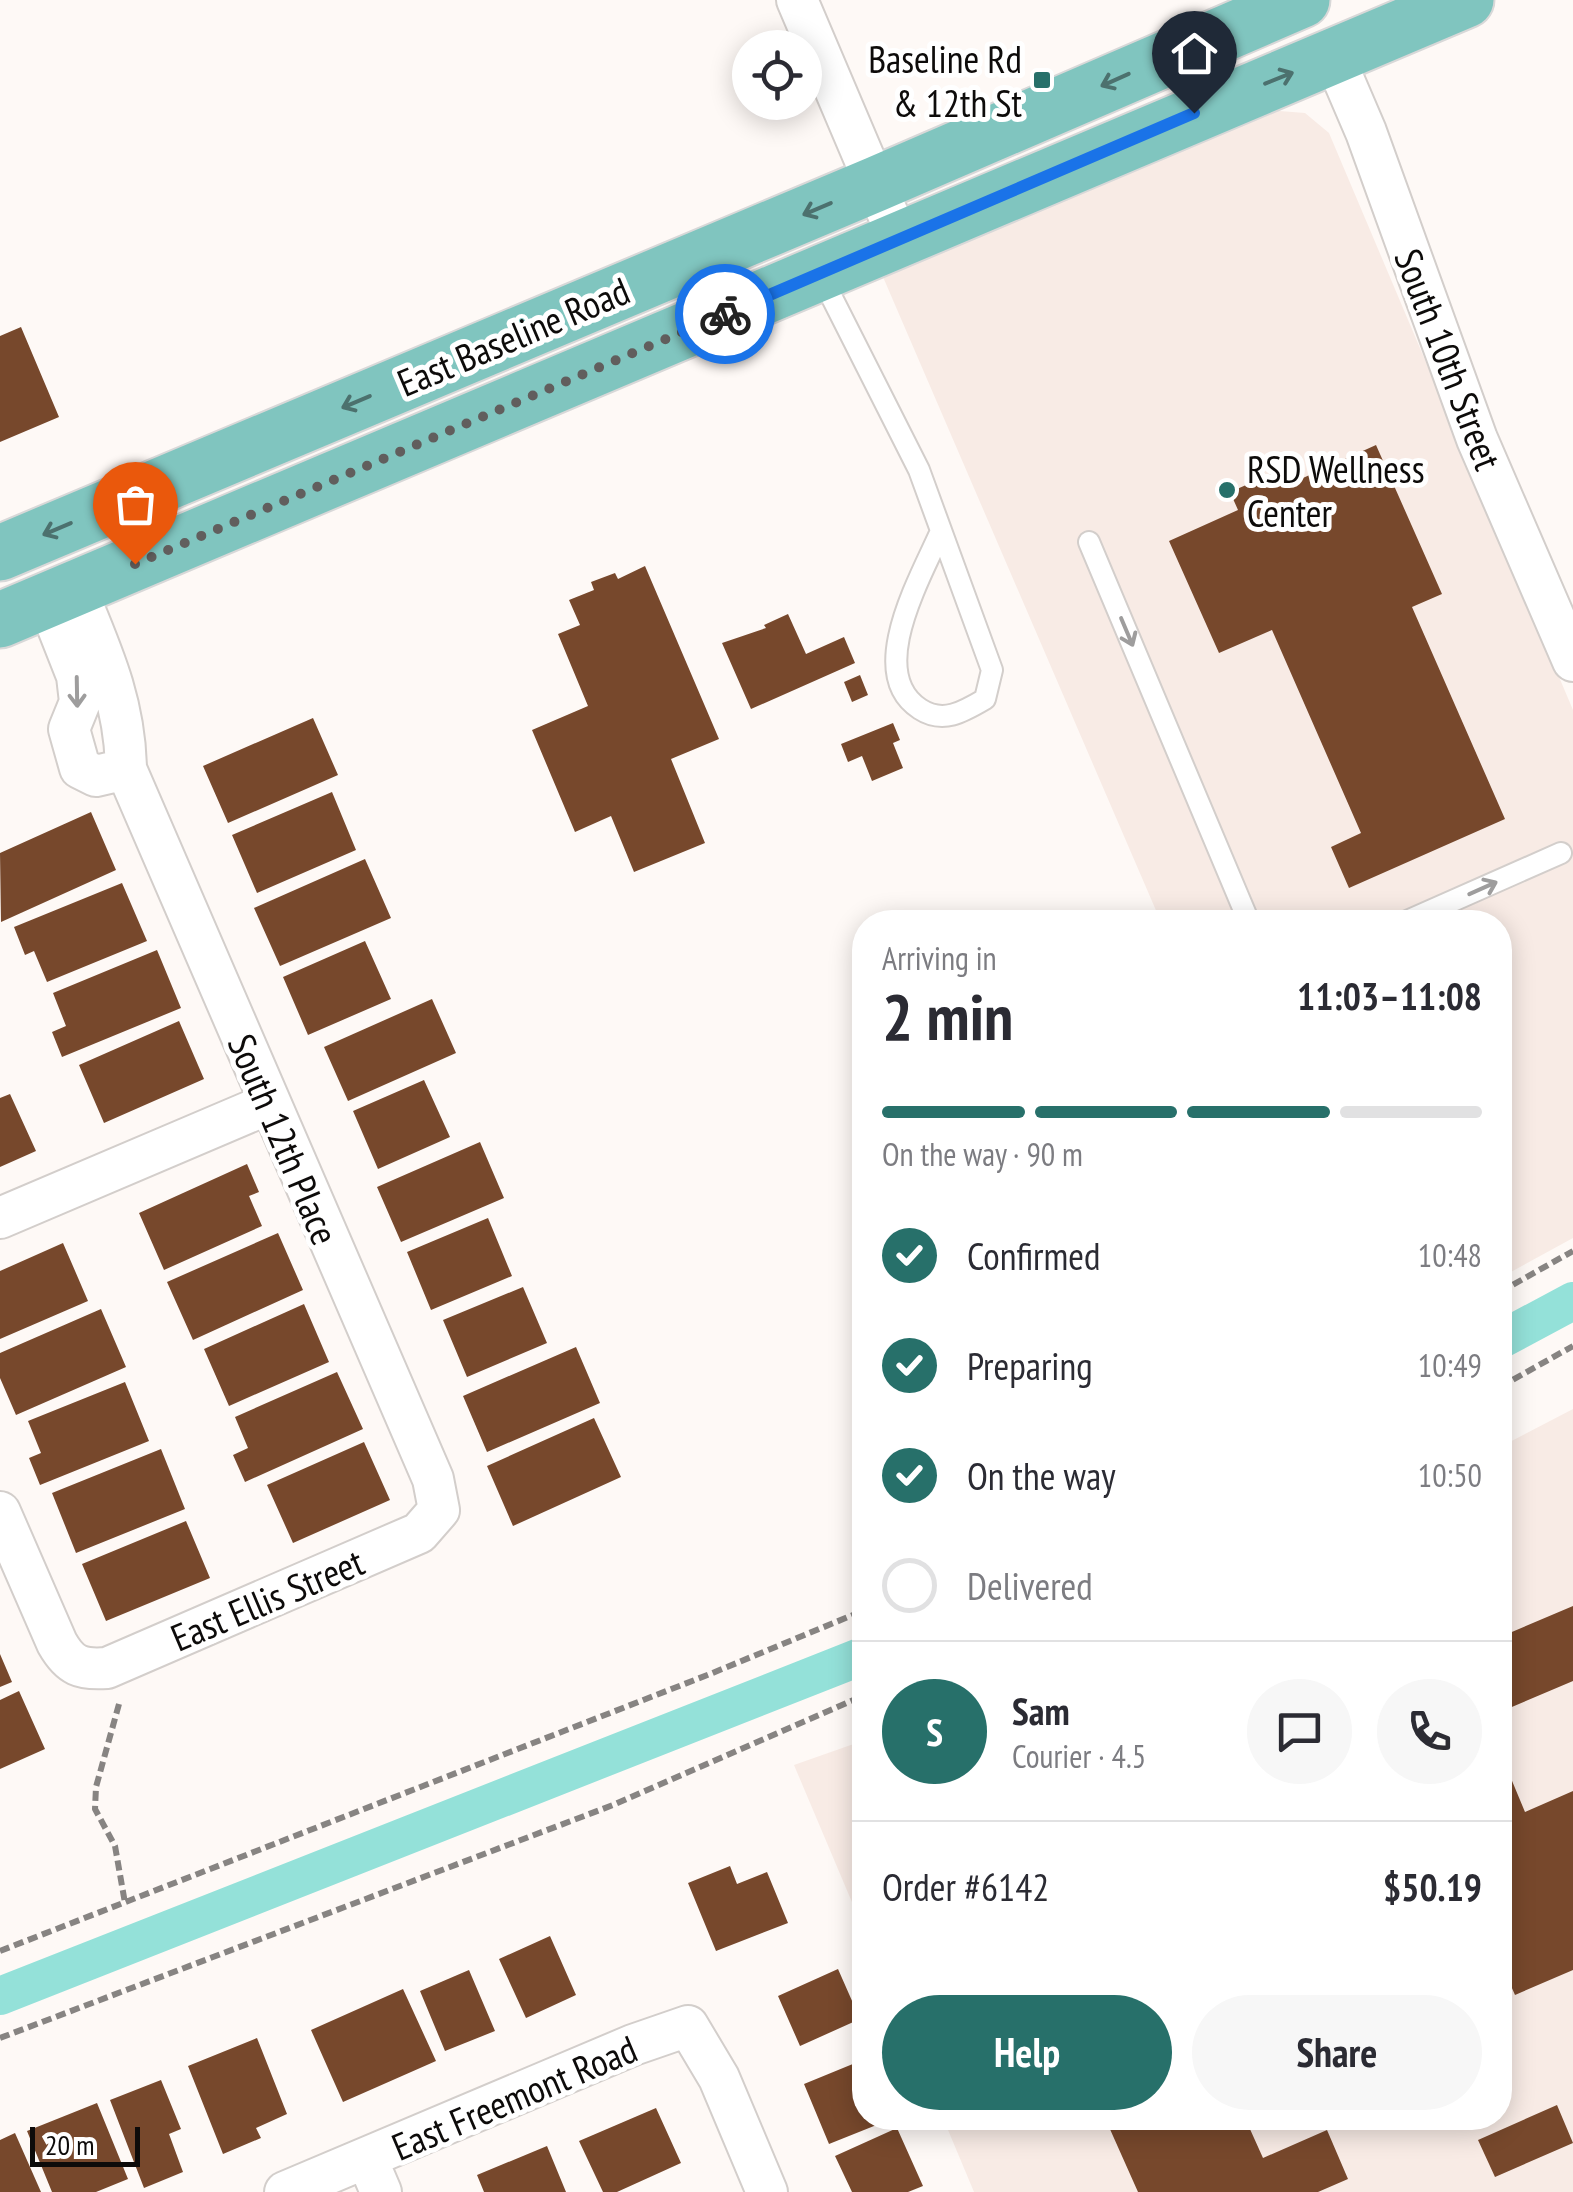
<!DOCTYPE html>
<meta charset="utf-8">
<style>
:root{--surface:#fff;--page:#f7f7f7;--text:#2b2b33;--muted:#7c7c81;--line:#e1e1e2;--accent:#27706a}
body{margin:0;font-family:"PT Sans Narrow",sans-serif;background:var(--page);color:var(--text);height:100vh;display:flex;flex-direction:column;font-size:38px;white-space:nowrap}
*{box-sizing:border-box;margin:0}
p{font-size:32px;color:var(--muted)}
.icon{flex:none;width:55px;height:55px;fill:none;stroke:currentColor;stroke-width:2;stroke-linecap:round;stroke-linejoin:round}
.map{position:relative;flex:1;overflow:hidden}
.side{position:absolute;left:852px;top:910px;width:660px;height:1220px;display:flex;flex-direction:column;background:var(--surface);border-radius:40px;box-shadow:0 5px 25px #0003}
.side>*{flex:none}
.fabs{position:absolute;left:732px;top:30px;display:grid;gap:20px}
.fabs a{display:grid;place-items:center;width:90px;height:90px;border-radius:50%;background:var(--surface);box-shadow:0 5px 25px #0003;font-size:50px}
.scale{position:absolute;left:30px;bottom:25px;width:110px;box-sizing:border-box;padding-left:10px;border:5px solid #0d0b0a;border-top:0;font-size:28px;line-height:35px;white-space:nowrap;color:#0d0b0a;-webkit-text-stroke:8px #fff;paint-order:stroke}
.pin{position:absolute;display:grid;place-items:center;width:85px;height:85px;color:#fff;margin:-102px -42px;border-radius:50% 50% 50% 0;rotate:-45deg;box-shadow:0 0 10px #0007}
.pin .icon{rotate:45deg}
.courier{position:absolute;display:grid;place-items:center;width:100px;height:100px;margin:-50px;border:8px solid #1a73e8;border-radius:50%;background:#fff;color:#222;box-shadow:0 2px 12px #0007}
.overview em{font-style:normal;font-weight:700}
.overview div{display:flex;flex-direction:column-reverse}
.overview{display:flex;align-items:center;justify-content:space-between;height:170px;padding:0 30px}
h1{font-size:65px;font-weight:700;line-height:75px}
.bar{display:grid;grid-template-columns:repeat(4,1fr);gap:15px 10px;align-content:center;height:120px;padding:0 30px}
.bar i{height:12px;border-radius:8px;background:var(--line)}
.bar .current{background:var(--accent)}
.bar p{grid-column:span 4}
.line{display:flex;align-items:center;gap:25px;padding:0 30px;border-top:2px solid var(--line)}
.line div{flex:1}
.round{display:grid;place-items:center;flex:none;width:105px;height:105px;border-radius:52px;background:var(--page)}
ol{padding:0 30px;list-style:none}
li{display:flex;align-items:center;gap:30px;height:110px}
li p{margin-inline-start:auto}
li .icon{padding:10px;border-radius:50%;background:var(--accent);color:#fff;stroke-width:4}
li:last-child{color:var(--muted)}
li i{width:55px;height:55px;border:5px solid var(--line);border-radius:50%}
.primary-button{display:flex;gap:20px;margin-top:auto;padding:20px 30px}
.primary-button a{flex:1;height:115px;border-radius:60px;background:var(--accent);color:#fff;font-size:40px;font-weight:700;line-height:115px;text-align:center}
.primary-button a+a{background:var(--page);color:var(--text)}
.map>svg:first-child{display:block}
.built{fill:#f8ebe5}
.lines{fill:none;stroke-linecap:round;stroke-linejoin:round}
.canal{stroke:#94e1d9;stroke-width:38}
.building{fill:#77482c}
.lane-casing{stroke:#d3cecb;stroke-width:24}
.street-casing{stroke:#d3cecb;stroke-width:44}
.primary-casing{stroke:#d8d8d8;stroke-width:59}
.path{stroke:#878482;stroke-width:6;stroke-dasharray:10 5;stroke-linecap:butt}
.lane{stroke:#fff;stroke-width:20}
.street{stroke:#fff;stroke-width:40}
.primary{stroke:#80c5bf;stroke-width:55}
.oneway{stroke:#4c716e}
.oneway2{stroke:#9e9d9d}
.done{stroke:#615e5d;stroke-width:10;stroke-dasharray:0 18}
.route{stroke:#1a73e8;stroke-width:12}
.poi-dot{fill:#27706a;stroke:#fff;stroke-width:4}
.labels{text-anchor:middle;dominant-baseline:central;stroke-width:10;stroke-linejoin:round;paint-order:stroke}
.poi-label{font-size:38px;fill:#0d0b0a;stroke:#fff;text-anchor:end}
.street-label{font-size:38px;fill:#0d0b0a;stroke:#fff}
</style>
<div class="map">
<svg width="1573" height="2192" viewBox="0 0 1573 2192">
<rect width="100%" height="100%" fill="#fef9f6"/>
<path class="built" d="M1268,110l37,3 24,20 244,577v528l-73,40v-356h-339l-281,-652z
M1573,1409v783h-599l-31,-74h557v-671z
M865,1740v193l-71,-168z"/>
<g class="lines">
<path class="canal" d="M1500,1340l73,-39
M0,1996l865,-341"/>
</g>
<path class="building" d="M21,327l38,90 -59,25v-106z
M1376,445l66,149 -30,13 93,212 -156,69 -18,-41 30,-14 -89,-203 -53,23 -50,-112 69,-31 -8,-18 46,-20 7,15z
M645,566l74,173 -48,20 34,84 -71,29 -23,-56 -36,16 -43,-102 56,-24 -30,-72 22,-9 -11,-25 25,-10 -3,-8 24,-9 3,6z
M788,614l18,40 38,-17 11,26 -104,46 -29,-66 44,-15 -2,-3z
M860,675l8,20 -16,7 -8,-20z
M313,718l25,57 -110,48 -25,-57z
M893,723l7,17 -7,3 10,25 -31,13 -10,-25 -14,6 -7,-18z
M332,792l24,58 -99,43 -25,-58z
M91,812l25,58 -115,52 -1,-69z
M365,859l26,59 -111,48 -26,-58z
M122,883l25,58 -100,41 -13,-31 -9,4 -11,-28z
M365,941l26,58 -83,36 -25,-58z
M157,950l24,58 -119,49 -10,-25 14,-6 -13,-33z
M432,999l24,54 -108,48 -24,-54z
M179,1021l25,58 -100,44 -25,-58z
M424,1080l26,57 -72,32 -25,-58z
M10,1094l26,57 -36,16v-69z
M480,1142l24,56 -103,44 -24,-55z
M247,1164l12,28 -10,4 13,30 -98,44 -25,-57z
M488,1218l24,58 -81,34 -24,-58z
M278,1233l25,57 -110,50 -26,-58z
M63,1243l25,58 -88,38v-68z
M523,1287l24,56 -80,34 -24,-57z
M304,1304l25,58 -100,44 -25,-57z
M101,1309l25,58 -110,48 -16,-37v-25z
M576,1347l24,56 -113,49 -24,-56z
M337,1372l26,57 -118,53 -12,-27 15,-7 -13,-31z
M125,1382l24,59 -109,44 -11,-27 12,-5 -13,-32z
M594,1418l27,59 -108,49 -26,-60z
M364,1442l26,58 -97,43 -26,-58z
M161,1449l24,60 -109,44 -24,-60z
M186,1521l24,57 -104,43 -24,-57z
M1573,1606v75l-73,31v-75z
M0,1654l12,28 -12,5z
M19,1691l26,58 -45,20v-69z
M1500,1752l25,60 48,-21v179l-58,25 -15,-34z
M730,1866l7,18 30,-12 21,51 -72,28 -28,-68z
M550,1936l26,59 -50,23 -27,-59z
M838,1969l22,50 -60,27 -22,-50z
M469,1970l26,61 -50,20 -25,-60z
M403,1989l33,72 -93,41 -32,-72z
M257,2038l30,76 -31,14 5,10 -38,16 -35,-88z
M865,2059v59h29l-65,26 -25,-60z
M161,2080l20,49 -12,5 14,38 -39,16 -34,-88z
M97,2103l31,76 -32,13h-44l-25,-61z
M1557,2105l16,38 -78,34 -17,-37z
M656,2108l25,55 -64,29h-14l-24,-51z
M1105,2118h140l18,40 64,-28 21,49 -30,13h-180z
M897,2128l26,58 -15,6h-56l-17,-36z
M15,2133l26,59h-41v-52z
M547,2146l19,46h-82l-7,-17z"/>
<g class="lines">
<defs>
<path id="lane" d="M821,276l98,194 73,200 -7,29c-22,13 -42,25 -65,10 -56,-36 2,-134 21,-178
M1089,542l160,380
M1405,922l156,-69"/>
<path id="street" d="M797,0l102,240
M1333,55l33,77 111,307 96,222
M47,600l30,76 3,26 -11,27 11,39 16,8 30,-7
M0,1218l268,-114
M0,1512l57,131c13,23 24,27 50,25l312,-135 20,-23 -6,-31 -307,-710c-1,-68 -25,-119 -50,-180
M367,2159l14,33
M285,2192l348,-147 55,-19 31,52 48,114"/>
<path id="primary" d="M0,553l876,-369 426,-184
M0,620l1466,-620"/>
</defs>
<use href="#lane" class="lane-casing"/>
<use href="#street" class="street-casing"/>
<use href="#primary" class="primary-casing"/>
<path class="path" d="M1500,1292l73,-41
M1500,1387l73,-41
M119,1704l-23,83 -1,22 20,37 10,57
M0,1951l710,-277 155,-64
M0,2038l613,-233 252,-110"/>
<use href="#lane" class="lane"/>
<use href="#street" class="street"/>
<use href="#primary" class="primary"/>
</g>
<defs><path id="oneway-shaft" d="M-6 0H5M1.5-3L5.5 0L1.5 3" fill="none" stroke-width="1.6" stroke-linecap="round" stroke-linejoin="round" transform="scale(2.5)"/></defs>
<g class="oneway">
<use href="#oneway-shaft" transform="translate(1279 78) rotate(-22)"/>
<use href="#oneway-shaft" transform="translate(1115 80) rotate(156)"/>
<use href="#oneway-shaft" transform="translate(817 209) rotate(157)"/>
<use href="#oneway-shaft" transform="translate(356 402) rotate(157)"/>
<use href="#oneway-shaft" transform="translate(57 529) rotate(157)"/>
</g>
<g class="oneway2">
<use href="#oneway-shaft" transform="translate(1127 632) rotate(67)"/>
<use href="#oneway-shaft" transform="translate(77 692) rotate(89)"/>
<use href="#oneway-shaft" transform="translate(1483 888) rotate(-24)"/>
</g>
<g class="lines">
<path class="done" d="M135,564l590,-250"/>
<path class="route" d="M725,314l469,-201"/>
</g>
<g class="poi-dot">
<rect x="1032" y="70" width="20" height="20" rx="5"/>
<circle cx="1227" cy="490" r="10"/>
</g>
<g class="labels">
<g class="poi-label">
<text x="1022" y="58">Baseline Rd<tspan x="1022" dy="44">&amp; 12th St</tspan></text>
<text x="1247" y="468" text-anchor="start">RSD Wellness<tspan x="1247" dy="44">Center</tspan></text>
</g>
<g class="street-label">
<text transform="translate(513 336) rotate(-23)">East Baseline Road</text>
<text transform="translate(1449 359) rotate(69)">South 10th Street</text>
<text transform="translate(284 1139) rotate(67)">South 12th Place</text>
<text transform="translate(267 1599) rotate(-23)">East Ellis Street</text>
<text transform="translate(514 2097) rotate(-23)">East Freemont Road</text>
</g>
</g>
</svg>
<div class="fabs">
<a><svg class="icon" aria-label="locate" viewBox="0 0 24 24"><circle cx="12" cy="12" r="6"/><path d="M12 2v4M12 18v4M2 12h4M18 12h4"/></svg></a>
</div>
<div class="scale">20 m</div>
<div class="pin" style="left:135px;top:564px;background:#ea580c"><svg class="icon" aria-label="bag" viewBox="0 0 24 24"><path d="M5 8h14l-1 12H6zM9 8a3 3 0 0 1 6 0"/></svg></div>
<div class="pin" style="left:1194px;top:113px;background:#1f2937"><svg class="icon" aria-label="home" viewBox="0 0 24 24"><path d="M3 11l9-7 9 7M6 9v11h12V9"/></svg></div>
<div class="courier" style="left:725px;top:314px"><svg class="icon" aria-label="bike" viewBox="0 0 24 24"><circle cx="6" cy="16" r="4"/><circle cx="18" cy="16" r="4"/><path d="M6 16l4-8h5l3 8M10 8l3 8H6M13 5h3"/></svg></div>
<section class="side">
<div class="overview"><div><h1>2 min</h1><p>Arriving in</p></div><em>11:03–11:08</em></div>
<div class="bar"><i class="current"></i><i class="current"></i><i class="current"></i><i></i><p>On the way · 90 m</p></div>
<ol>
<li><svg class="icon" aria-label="check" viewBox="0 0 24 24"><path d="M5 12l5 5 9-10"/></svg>Confirmed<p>10:48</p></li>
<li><svg class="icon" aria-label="check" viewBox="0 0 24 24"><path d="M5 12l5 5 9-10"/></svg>Preparing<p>10:49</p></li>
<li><svg class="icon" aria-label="check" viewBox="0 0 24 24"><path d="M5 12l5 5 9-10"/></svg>On the way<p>10:50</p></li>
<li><i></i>Delivered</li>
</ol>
<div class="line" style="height:180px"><b class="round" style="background:var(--accent);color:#fff">S</b><div><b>Sam</b><p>Courier · 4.5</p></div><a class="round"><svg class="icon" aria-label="chat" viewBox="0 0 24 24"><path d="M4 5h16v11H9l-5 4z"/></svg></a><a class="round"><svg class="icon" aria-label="phone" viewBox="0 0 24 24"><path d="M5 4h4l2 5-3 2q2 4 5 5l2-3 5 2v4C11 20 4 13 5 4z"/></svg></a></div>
<div class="line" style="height:130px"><div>Order #6142</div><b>$50.19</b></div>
<div class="primary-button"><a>Help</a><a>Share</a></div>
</section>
</div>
